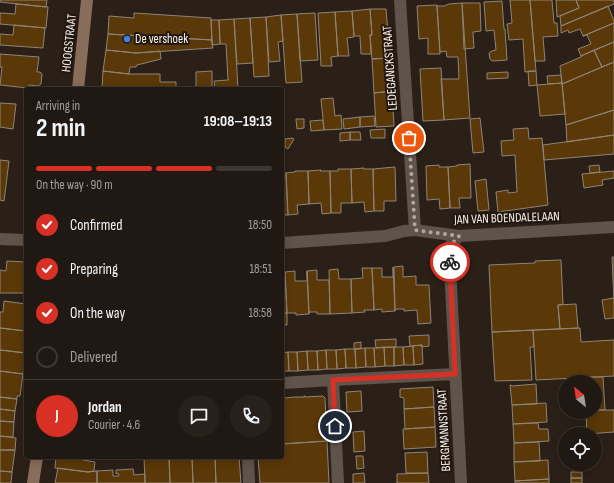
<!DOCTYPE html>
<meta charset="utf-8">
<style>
:root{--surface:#201812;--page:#28211b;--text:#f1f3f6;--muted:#a2a09f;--line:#3d3732;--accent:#d93025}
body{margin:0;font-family:"Sofia Sans Condensed",sans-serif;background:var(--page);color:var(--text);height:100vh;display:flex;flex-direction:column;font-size:15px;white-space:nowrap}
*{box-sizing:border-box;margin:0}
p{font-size:13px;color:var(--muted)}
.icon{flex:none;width:22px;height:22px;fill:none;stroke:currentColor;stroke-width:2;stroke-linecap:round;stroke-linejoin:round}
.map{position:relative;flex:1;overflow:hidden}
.side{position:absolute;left:24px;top:87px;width:260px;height:372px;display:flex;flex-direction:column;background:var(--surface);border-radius:4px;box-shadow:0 2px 10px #0003,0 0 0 1px var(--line)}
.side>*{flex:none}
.needle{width:26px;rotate:330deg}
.controls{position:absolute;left:558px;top:375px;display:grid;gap:8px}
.controls a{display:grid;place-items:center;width:44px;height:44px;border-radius:50%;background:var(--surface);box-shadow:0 2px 10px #0003,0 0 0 1px var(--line);font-size:20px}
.pin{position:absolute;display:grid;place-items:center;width:34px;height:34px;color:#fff;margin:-17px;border:2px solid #fff;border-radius:50%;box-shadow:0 1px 4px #0007}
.courier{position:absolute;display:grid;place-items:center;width:40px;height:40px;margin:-20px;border:3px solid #d93025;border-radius:50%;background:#fff;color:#222;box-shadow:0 1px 5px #0007}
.summary em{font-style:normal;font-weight:700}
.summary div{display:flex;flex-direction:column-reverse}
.summary{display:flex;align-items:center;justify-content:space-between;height:68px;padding:0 12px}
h1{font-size:26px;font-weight:700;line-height:30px}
.bar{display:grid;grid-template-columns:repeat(4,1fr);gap:6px 4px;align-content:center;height:48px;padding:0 12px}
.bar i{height:5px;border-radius:3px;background:var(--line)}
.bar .current{background:var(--accent)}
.bar p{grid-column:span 4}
.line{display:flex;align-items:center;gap:10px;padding:0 12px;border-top:1px solid var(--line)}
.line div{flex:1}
.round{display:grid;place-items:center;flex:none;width:42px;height:42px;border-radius:21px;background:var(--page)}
ol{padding:0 12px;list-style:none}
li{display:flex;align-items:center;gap:12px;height:44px}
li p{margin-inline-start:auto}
li .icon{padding:4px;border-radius:50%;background:var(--accent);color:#fff;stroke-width:4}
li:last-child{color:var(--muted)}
li i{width:22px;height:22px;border:2px solid var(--line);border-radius:50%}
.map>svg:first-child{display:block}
.building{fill:#5a3807;stroke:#8f8478}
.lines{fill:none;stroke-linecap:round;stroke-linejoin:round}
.street{stroke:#60534a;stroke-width:12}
.secondary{stroke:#886d5a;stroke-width:12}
.done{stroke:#b1a8a2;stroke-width:4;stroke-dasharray:0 7.2}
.route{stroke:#d93025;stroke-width:5}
.shop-dot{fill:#3f7fe0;stroke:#22170f;stroke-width:1.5}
.labels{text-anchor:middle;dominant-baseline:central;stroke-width:4;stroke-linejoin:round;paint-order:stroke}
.poi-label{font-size:13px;fill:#f9f2ec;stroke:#22170f;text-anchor:start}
.street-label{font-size:13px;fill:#f9f2ec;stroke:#22170f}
</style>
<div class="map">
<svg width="614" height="483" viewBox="0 0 614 483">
<rect width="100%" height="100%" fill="#2b2018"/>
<path class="building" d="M0,0h47l-1,7 -46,-5z
M510,0h20l6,71 -11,1 -2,-33 -14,1 -2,-16 5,-1z
M530,0h22l2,23h3l1,13 -15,1 2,24h-10z
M556,0h20l3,8 -22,9z
M576,0h38v4l-53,22 -1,-10 19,-8z
M502,1l2,28h1l2,31 -15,1 -2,-2 -1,-6 3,-2 4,-1 -2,-20 -8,1 -2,-29z
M462,3h18l1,28 -8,1 1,16 -10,1z
M462,3l8,115 -26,2 -3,-41h18l-1,-22h-11l-1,-6 -6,1 -3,-46h7l5,-2z
M16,4l32,3 -2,21 -46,-4v-11l15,1z
M437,5l3,49h-12v-16l-9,1 -2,-33z
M608,6l6,15v2l-31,13 -3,-7 -11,4 -1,-3 -7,3v-7z
M370,9h16l4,49 -18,1 -2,-24h2z
M370,9l2,26h-2l1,19h-10l-1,-18h-6l-2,-25z
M352,11l2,25v1l-7,1 2,18h-11l-3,-44z
M335,12l3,44 -7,1 1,9h-11l-3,-53z
M134,13l77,5 1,22 -104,-6 1,-18 25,2z
M315,13l3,47 -18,1 -3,-47z
M297,14l5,68 -16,1 -5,-68z
M281,15l2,26 -5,1 2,19 -11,1 -3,-45z
M266,17l3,59 -15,1 -4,-59z
M250,18l3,45 -16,1 -3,-45z
M234,19l4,70h-23l-1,-8 14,-1 -2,-36h-6l-1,-24z
M211,20h8l1,24 -8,1z
M614,23v19l-33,14 -3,-7 13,-5 -4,-9 -4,1z
M14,25l31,3 -2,20 -43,-3v-11l13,1z
M108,34l104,6 1,8 -77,5 -30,-3z
M614,42v20l-12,5 -8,-17z
M106,50l30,3 24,-2 1,8 -24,6 -1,2h-6l-1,7 -26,-3z
M594,50l8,17 -40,17 -2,-18 21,-9v-1z
M0,54l39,3 -2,15h3l2,2 -1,10 -3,2 -9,-1 -1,3 -28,-3 2,-18h-2z
M390,58l2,33 -18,2 -2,-34z
M614,62v48l-48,15 -4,-41z
M441,68l3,52 -21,1 -3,-52z
M103,71l26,3h31v8h16v7h-74z
M212,71v18h-16v-17z
M528,71h8l1,14 -8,1z
M508,72v6l-21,1v-6z
M561,75l1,8 -14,1 -1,-8z
M562,83l3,31 -25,2 -3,-31z
M392,91l2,35 -18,1 -2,-34z
M333,98l2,18 6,-1 1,14 -18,1 -3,-31z
M0,103l16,1 -3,25 -13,-2z
M614,110v25l-47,7 -1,-17z
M374,116l1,10 -15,1v-10z
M360,117v10l-16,2 -1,-10z
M480,118l4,34 -11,1 -3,-34z
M296,119h8v9l-7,1z
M323,120l1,10 -13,1 -1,-10z
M528,128l1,11 13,-1 6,67 -50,7 -2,-20 12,-2v3l9,-1 -2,-37 -13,1 -1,-15 13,-1 -1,-11z
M385,129v9h-14l-1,-8z
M350,132v8l-10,1v-8z
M350,132h10l1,8h-11z
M614,135v19l-70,6 -1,-15z
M292,138l2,1 -6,10 -3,-2v-8z
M0,160l9,1 -5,40 -4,-1z
M470,164l1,34h-12l1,10h-10l-2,-41 9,-1v-1z
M439,165v2h9l2,41 -10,1 -1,-10 -12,1 -1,-34z
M599,165l1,7 -10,1 -1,-7z
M395,167l1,34h-12v10h-10l-1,-42z
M364,168v1h9l1,42 -9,1 -1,-10 -12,1 -1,-34z
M338,169h13l1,34h-11v10h-10l-1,-42h8z
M321,170l-1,1h10l1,42 -9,1 -1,-11 -12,1 -1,-33z
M295,171h13l1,33 -12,1 1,9 -10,1 -2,-42 9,-1z
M614,171v7l-12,2 1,5 -19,3 -2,-14z
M282,173h4l2,42h-6z
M486,179l3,31 -11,1 -3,-30z
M612,257h2v41l-1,-18z
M561,260l2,44 -5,1 2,24 -68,3 -3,-67 46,-2v-2z
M7,261l19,1v31h-26v-23l6,1z
M403,266v11l13,-1v9h13l2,38 -13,1 -1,-14 -13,1v-2h-8l-1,2 -1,-44z
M393,267l2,44 -13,1v-3l-8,1 -2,-42h10v9h11z
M362,268h10l2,42h-10l1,2 -13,1 -1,-34 12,-1z
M338,269l1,10h12l1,34 -22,1 -1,-44z
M317,270v10h12l1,34h-13v-2h-8v2l-2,-43z
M295,271v10h12v-10l2,43 -13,1v-2h-9l-2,-41z
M282,272h3l2,41 -5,1z
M614,298v20l-9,1 -3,-19z
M4,301l22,3v27l-26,-3v-16h3z
M576,304l2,24 -18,1 -2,-24z
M287,313v12h-5v-11z
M0,328l26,3v22l-26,-3z
M580,328l1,14 33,-2v36l-78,4 -3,-50z
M533,330l1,17h-4l2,33 -37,1 -3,-49z
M429,335v11l-7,1v-2l-12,1 -1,-10z
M396,339v8l-20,1 -1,-8z
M361,342v7h-7v-6z
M422,345l1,19 -9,1 -1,-19z
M413,346l1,19h-10l-1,-18z
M384,347h10v19h-9z
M384,347l1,19 -10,1 -1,-19z
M394,347h9l1,18 -10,1z
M365,348l1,19 -10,1 -1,-19z
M365,348h9l1,19h-9z
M345,349h10l1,19h-10z
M345,349l1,19 -9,1 -1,-19z
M0,350l26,3 -3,21 -23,-3z
M326,350l1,19 -9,1 -1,-19z
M326,350h10l1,19h-10z
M307,351h10l1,19h-10z
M307,351l1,19 -10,1 -1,-19z
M288,352h9l1,19h-9z
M288,352l1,19h-7v-18z
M0,371l23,3 -3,22h-3v3l-17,-2z
M584,377h19l2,33h-10v-28h-11z
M536,384l1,20 -25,1 -2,-20h1l1,1z
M433,387l1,20 -30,2v-11l-4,-1v-8z
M361,391l1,20 -15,1 -1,-20z
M304,396h1v1l18,-1 2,2 2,43 -45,3v-46h3v-1l1,1 8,-1h10z
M0,397l17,2 -2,12 -15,-2z
M546,403l1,19 -34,2 -1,-19z
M434,407l1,20 -30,2 -1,-20z
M0,409l15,2 -1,11 -14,-1z
M595,410h19v22l-27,2 -1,-22h9z
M0,421l14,1 -1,15 -13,-1z
M538,423l1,6h9l1,12 -35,2 -1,-19z
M435,427l1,20 -32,2 -1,-20z
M364,431l1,20 -11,1 -1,-20z
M0,436l16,2 -1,12h-15z
M327,441l2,42h-69l-2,-26h24v-13z
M539,442l1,19 -26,1v-19z
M0,450h15l-3,22 -12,-1z
M427,452l1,21h-22l-1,-20z
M356,456h7l1,12 -7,1z
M56,457h28l-1,3 12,2 -1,9 -6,1 -33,-4z
M144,457h25l1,26h-25z
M169,457h23l1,26h-23z
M192,457h23l1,26h-23z
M215,457h24l2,26h-25z
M548,460l1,19 -34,2 -1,-19z
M58,468l30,4 9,-1v12h-42z
M133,469l1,6 11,-1v9h-48v-12l16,-1v6h6l-1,-3 -2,1v-4z
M0,471l12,1 -1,11h-11z
M571,472h11v6h-11z
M364,473l1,10h-12v-9z
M428,473l1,10h-32v-9z
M571,478h11v5h-11z
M549,479v4h-34v-2z"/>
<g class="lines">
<path class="street" d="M400,0l15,230
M459,236l-10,11 12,236
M0,239l26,1
M282,243l103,-7 19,-5 11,-1 44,6 155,-9
M333,380l5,103
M282,383l51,-3 122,-6
M248,457l1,26"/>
<path class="secondary" d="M78,89l9,-89
M33,483l4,-26"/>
</g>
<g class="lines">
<path class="done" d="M409,138l6,92 44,6 -10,11 1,15"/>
<path class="route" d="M335,426l-2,-46 122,-6 -5,-112"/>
</g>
<circle class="shop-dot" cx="127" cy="39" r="4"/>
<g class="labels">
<g class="poi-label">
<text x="135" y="39">De vershoek</text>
</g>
<g class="street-label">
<text transform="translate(69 43) rotate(-84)">HOOGSTRAAT</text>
<text transform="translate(390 68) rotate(-94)">LEDEGANCKSTRAAT</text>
<text transform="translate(507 218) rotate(-2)">JAN VAN BOENDALELAAN</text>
<text transform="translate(444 430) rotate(-93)">BERGMANNSTRAAT</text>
</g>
</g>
</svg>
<div class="controls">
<a><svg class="needle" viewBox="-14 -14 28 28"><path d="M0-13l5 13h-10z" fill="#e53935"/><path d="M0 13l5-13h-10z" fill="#a2a09f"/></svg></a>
<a><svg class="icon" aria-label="locate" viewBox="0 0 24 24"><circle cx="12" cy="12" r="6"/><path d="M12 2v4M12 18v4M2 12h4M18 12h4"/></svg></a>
</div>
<div class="pin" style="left:409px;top:138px;background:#ea580c"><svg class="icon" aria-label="bag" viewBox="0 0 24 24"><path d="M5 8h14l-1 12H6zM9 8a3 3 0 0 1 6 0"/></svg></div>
<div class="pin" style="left:335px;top:426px;background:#1f2937"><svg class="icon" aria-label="home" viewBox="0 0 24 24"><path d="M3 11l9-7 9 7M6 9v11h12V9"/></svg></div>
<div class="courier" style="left:450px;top:262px"><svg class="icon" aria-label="bike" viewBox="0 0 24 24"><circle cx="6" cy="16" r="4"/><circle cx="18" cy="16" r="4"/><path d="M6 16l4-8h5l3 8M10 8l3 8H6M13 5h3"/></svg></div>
<section class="side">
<div class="summary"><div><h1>2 min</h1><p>Arriving in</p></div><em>19:08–19:13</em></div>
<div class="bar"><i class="current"></i><i class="current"></i><i class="current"></i><i></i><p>On the way · 90 m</p></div>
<ol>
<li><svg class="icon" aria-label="check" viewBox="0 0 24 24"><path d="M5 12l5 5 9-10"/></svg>Confirmed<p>18:50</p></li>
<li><svg class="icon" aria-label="check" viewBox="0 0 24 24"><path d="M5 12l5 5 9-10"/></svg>Preparing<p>18:51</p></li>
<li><svg class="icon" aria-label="check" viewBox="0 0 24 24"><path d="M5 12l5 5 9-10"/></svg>On the way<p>18:58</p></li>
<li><i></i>Delivered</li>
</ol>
<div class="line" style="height:72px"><b class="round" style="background:var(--accent);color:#fff">J</b><div><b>Jordan</b><p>Courier · 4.6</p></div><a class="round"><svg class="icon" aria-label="chat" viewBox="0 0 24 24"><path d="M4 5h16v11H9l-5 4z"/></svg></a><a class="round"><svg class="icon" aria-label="phone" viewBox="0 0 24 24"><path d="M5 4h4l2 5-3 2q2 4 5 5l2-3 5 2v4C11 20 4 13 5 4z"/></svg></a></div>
</section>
</div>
